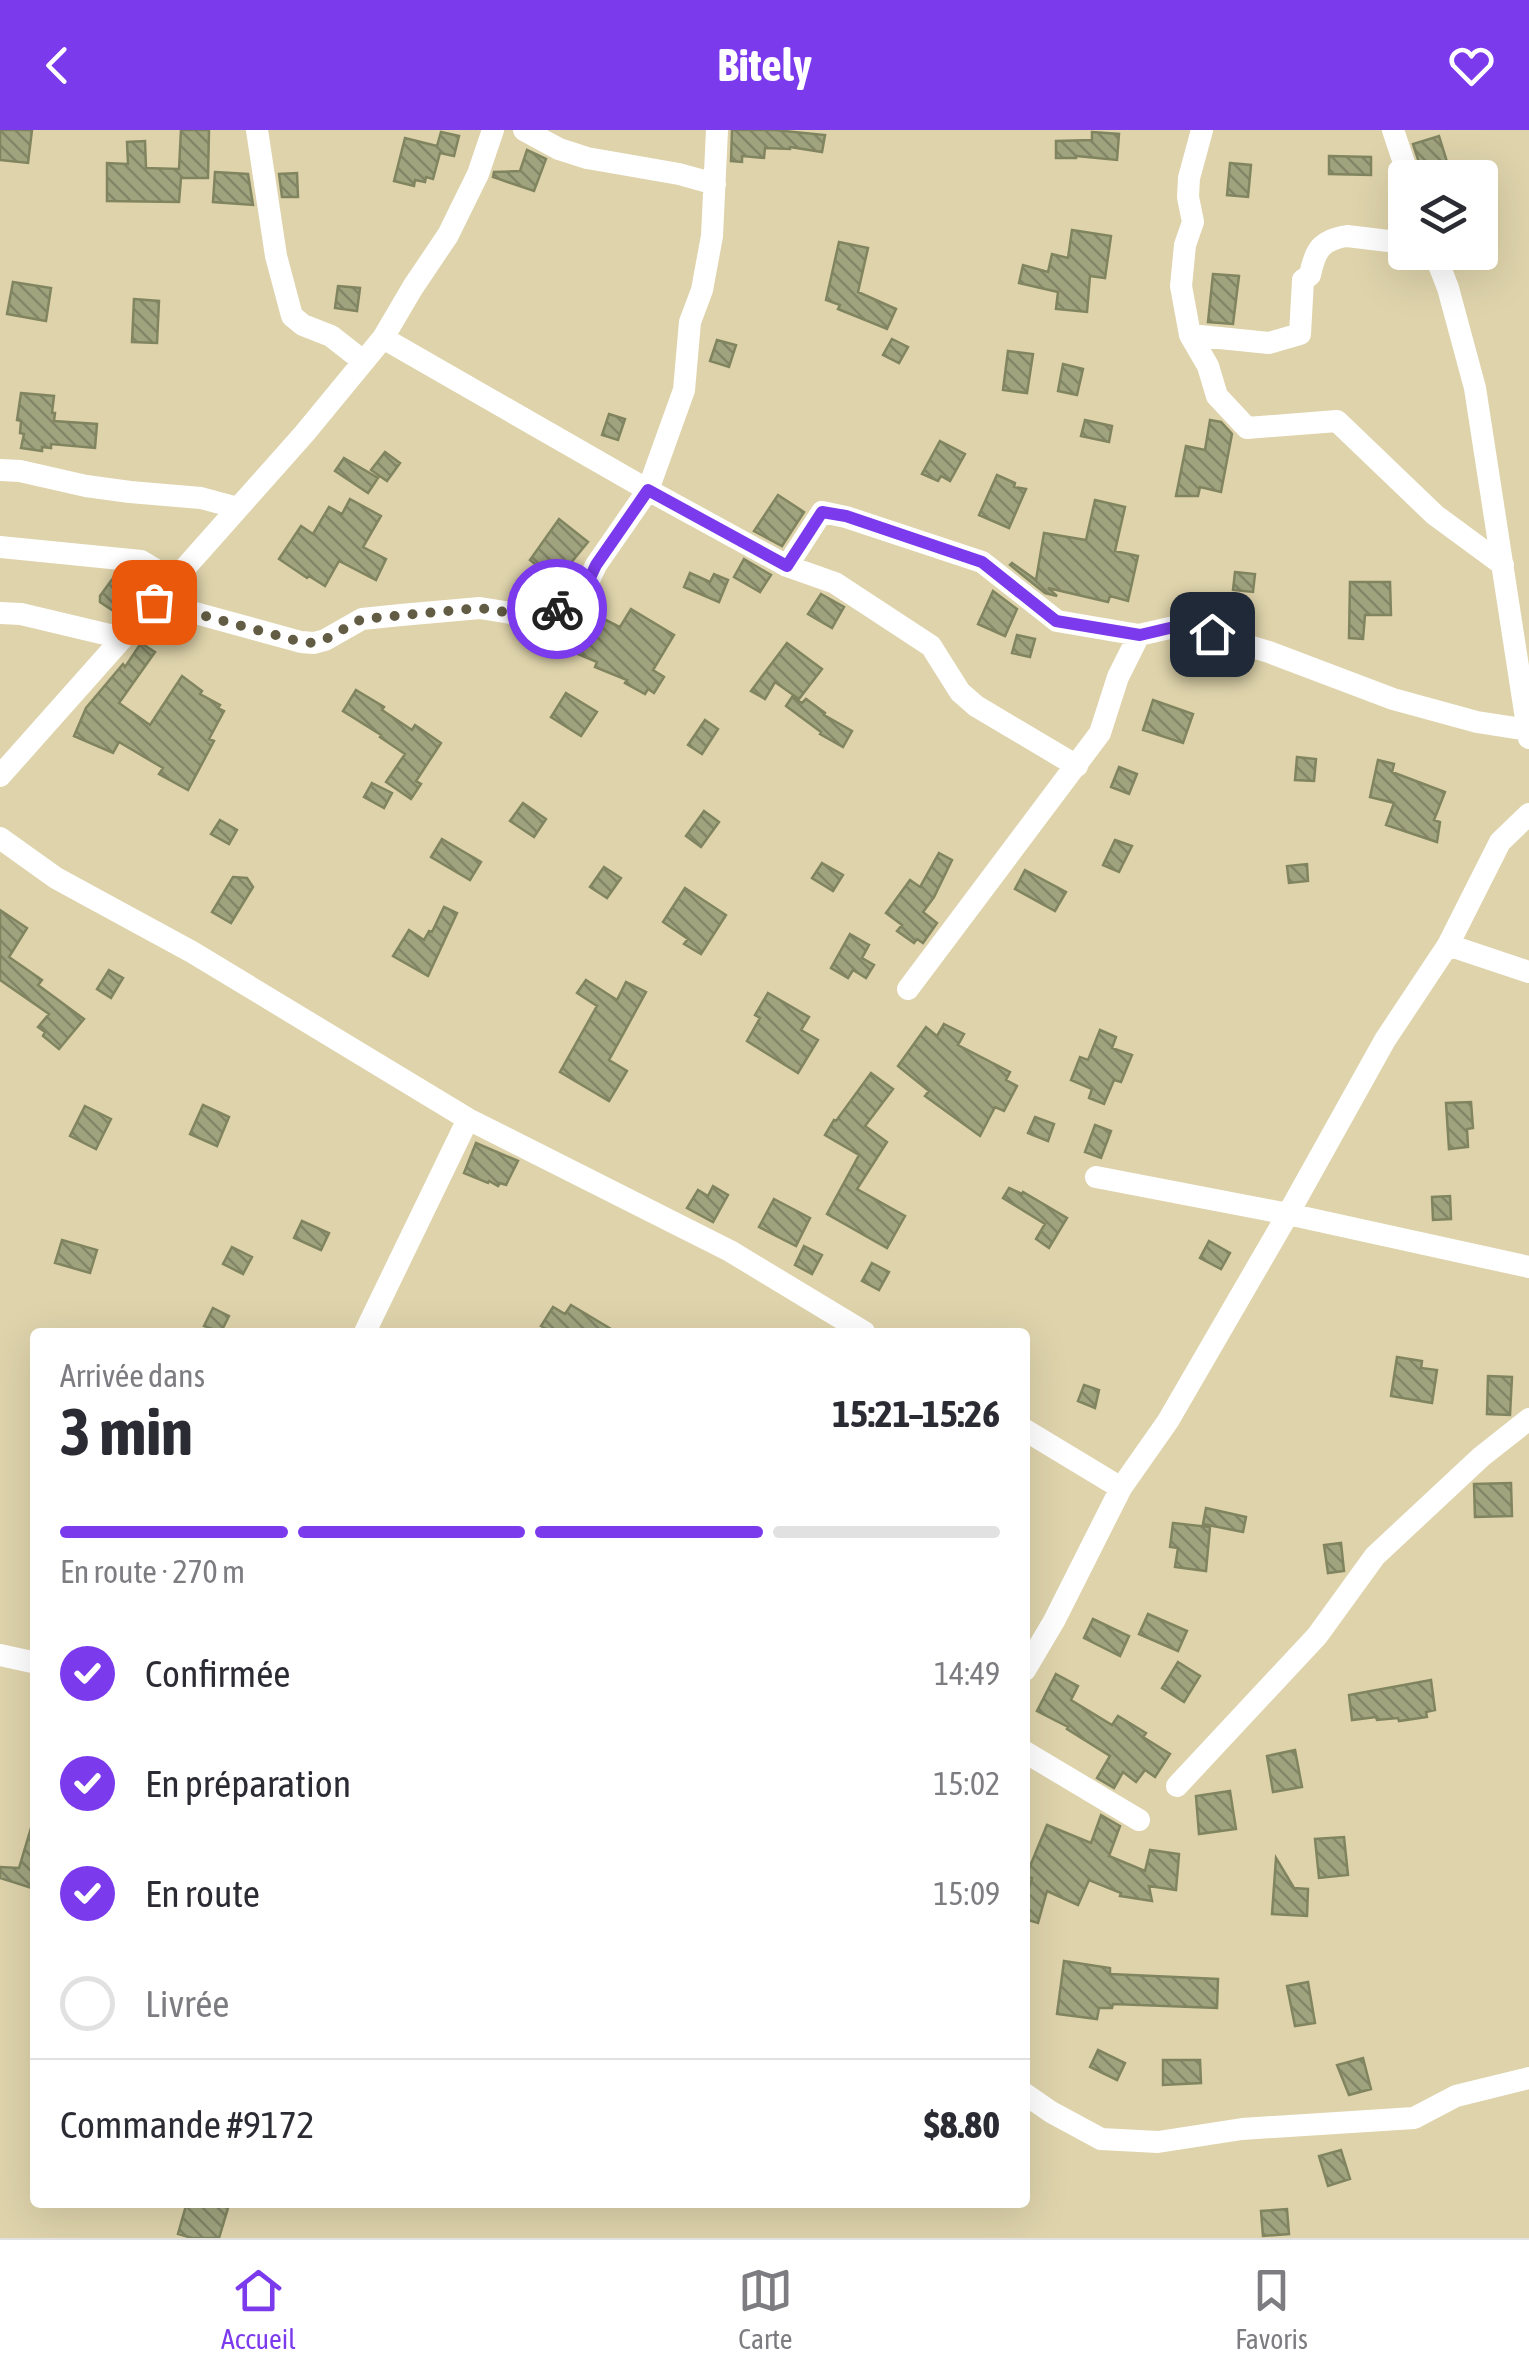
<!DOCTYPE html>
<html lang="fr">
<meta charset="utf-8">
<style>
:root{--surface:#fff;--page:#f7f7f7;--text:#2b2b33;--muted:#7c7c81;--line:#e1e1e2;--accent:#7c3aed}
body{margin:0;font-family:"Asap Condensed",sans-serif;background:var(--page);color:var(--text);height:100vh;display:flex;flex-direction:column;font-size:38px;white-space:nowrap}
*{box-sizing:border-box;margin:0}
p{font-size:32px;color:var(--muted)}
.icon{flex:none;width:55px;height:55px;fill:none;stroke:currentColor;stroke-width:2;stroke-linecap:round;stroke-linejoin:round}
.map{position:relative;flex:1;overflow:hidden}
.details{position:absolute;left:30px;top:1198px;width:1000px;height:880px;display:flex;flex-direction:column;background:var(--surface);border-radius:10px;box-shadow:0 10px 40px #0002}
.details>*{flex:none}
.buttons{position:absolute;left:1388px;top:30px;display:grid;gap:20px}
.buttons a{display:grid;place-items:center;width:110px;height:110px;border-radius:10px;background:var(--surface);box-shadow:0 10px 40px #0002;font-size:50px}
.pin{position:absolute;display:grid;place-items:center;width:85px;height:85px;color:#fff;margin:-42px;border-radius:20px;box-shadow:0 5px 15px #0006}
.courier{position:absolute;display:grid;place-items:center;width:100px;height:100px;margin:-50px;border:8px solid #7c3aed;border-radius:50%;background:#fff;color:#222;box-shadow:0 2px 12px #0007}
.head em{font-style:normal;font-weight:700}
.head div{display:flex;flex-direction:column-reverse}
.head{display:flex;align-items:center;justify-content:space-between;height:170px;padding:0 30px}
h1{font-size:65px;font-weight:700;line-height:75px}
.bar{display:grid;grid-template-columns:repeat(4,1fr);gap:15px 10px;align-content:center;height:120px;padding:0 30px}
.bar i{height:12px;border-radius:8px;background:var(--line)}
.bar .selected{background:var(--accent)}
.bar p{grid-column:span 4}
.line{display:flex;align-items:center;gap:25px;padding:0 30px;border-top:2px solid var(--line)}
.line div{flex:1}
ol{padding:0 30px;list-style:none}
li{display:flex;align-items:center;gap:30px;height:110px}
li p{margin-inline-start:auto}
li .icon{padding:10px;border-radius:50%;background:var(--accent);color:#fff;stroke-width:4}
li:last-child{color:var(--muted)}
li i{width:55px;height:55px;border:5px solid var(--line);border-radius:50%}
header{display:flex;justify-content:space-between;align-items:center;height:130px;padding:0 30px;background:var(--accent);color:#fff;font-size:45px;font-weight:700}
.tab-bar{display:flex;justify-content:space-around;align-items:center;height:140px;border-top:2px solid var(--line);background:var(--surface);font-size:28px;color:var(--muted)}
.tab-bar a{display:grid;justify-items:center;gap:5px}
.tab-bar .selected{color:var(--accent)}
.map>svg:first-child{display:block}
.building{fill:url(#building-back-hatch);stroke:#808560;stroke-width:2.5}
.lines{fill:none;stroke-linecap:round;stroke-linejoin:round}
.minor{stroke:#fff;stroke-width:22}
.done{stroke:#635c44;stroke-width:10;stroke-dasharray:0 18}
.route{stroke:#7c3aed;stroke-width:12}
</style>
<header><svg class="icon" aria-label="back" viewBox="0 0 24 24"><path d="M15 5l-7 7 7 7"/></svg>Bitely<svg class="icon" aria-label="heart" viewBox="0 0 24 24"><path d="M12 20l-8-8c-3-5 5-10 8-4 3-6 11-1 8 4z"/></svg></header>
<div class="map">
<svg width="1529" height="2108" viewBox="0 0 1529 2108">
<defs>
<pattern id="building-back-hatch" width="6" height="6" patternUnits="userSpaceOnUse" patternTransform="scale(2.5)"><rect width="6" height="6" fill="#a0a47e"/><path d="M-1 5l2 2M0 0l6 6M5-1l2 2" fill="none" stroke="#828566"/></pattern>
</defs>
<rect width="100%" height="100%" fill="#ded3ab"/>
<path class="building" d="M0,0h32l-4,33 -28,-3z
M181,0h28l-1,48h-27l-2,24 -72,-1v-38l21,1 -1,-22 18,-1 1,27 33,1z
M732,0h42l51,5 -3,17 -32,-5v2l-25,-1 -1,10 -22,-2v6l-11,-1z
M441,2l18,4 -5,20 -14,-3 -7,26 -7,-2 -1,5 -10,-2 -1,6 -20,-5 11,-43 32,8z
M1092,2l27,2 -2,26 -41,-4v2h-20v-17l36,-1z
M1439,6l13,42h-28l-11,-34z
M527,20l19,9 -12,32 -41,-14 1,-5 26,-1z
M1329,26l42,1v18l-42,-1z
M1230,33l21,2 -3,32 -21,-2z
M215,42l33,2 5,31 -40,-3z
M297,43l1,24h-16l-3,-23z
M1072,100l39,6 -6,42 -15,-2 -3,36 -31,-3 2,-17 -39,-9 4,-18 25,7 4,-18 16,4z
M839,112l29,6 -10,44 38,17 -9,20 -49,-20 2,-4 -14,-5z
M1213,144l26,2 -6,48 -25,-2z
M13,152l38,6 -5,33 -39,-7z
M338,156l22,2 -3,23 -22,-3z
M134,169l25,2 -2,42 -25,-1z
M892,209l16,8 -9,16 -16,-8z
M717,210l19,5 -7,22 -19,-6z
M1008,221l25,3 -6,39 -24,-3z
M1063,234l20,5 -6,26 -19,-4z
M21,263l33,3 -2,17h3l-1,8 43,3 -2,24 -44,-4v4l-9,-1v4l-21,-3 3,-14 -4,-1 1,-12 -4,-1z
M609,284l16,5 -7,21 -16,-5z
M1085,290l27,6 -3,16 -28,-6z
M1210,290l11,2 11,12 -11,58 -21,-5 -2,9h-22l10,-50 19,4z
M940,311l25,13 -15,27 -9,-5 -3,5 -16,-7z
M385,322l15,11 -13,18 -16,-11z
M344,328l34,20 -10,15 -33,-22z
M997,345l18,8 -1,4 12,2 -17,39 -30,-13z
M778,365l26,17 -22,34 -28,-15z
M350,369l31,17 -18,31 23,12 -10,21 -37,-19 -14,25 -16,-10 -2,2 -28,-19 22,-33 12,8 16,-27 13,7z
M1095,370l30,7 -10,44 23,5 -10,45 -18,-5 -2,6 -60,-14 9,8 -12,-3 -35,-28 2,-2 24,17 8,-47 42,7z
M559,389l29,23 -32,39 -26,-21z
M744,429l27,16 -11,17 -26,-15z
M1235,442l20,2 -2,18 -20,-2z
M690,443l20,9 4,-8 14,6 -9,22 -35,-15z
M116,444h9l11,8 -21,30 -15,-10v-6z
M1350,452h40l1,33h-26l-2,24 -14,-1z
M993,461l24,18 -12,27 -27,-12z
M821,464l23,13 -12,21 -24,-14z
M631,479l43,26 -21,35 11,7 -10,16 -6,-4 -3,5 -20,-11 2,-3 -32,-13 2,-5 -26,-11 9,-18 -6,-3 9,-18 3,-2 34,17z
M1017,505l18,4 -5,18 -18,-4z
M141,513l14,9 -36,51 31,22 32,-49 20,15 -2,3 20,11 -2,3 6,3 -15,28 5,2 -26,49 -29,-16 4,-6 -44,-26 -6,11 -39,-17 12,-28 37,-44 2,3z
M787,513l35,26 -23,30 -24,-17 -10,17 -14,-8z
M356,560l28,17 -2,3 30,20 3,-5 26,18 -25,38 5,3 -10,15 -25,-17 19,-28 -25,-17 1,-2 -38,-24z
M566,563l31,19 -16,24 -30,-19z
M792,567l10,6 4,-4 19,14 -1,2 28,16 -9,16 -23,-13 1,-2 -35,-26z
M1153,570l40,14 -10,29 -40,-13z
M705,590l13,9 -16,25 -14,-9z
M1297,627l19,2 -2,22 -19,-1z
M1378,630l16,4 -2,8 53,20 -11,28 6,2 -3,20 -51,-17 8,-22 -24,-6z
M1119,637l18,7 -8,20 -18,-7z
M372,653l20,10 -8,15 -20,-11z
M523,673l23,16 -12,18 -24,-16z
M704,681l15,11 -18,25 -15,-11z
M220,690l17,10 -8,14 -18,-10z
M442,709l39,23 -11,18 -39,-23z
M1115,710l17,6 -13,26 -16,-7z
M939,723l13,7 -18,37 -11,15 14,11 -14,20 -6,-4 -3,4 -17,-12 5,-6 -16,-12 24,-33 10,7z
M822,733l21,12 -10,16 -21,-13z
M1307,734l1,17 -19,2 -2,-17z
M604,737l17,11 -14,20 -17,-11z
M1025,740l41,22 -11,19 -40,-22z
M233,747l14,1 6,9 -22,36 -19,-11z
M685,758l41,27 -25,39 -17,-10 4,-5 -25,-17z
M444,777l13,6 -29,63 -35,-20 16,-26 15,10 5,-9 3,1z
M0,780l27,18 -18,29 33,23 -4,5 46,34 -25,30 -16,-13 2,-4 -7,-5 11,-13 -49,-34z
M850,804l19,11 -7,13 12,7 -8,13 -13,-8 -5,8 -17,-10z
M109,840l14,8 -12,20 -14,-9z
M586,850l31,20 9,-18 20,10 -37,68 18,11 -18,30 -49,-29 37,-66 -20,-13z
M768,863l41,24 -8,13 17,10 -20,33 -51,-32 13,-23 -5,-3z
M944,894l20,10 -6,11 52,27 -4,8 11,6 -13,25 -9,-4 -15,29 -55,-40 4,-5 -31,-25 28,-39 11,9z
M1100,900l16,7 -4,11 20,7 -11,27 -7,-2 -10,24 -15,-6 3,-9 -21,-9 9,-23 8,3z
M871,943l22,16 -28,37 22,16 -30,47 48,27 -18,32 -60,-34 32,-59 -34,-20 9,-15 2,1z
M1471,972l2,26 -6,1 1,18 -19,2 -3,-46z
M203,975l26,12 -12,29 -27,-12z
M85,976l26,13 -15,30 -26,-13z
M1035,987l19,7 -6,17 -20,-8z
M1095,995l16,6 -10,27 -16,-6z
M476,1013l42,18 -12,24 -6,-2 -2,3 -9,-5 -1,2 -24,-10z
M713,1056l15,9 -15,27 -26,-14 11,-18 10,6z
M1009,1058l13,6 1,-2 44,26 -18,30 -13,-9 9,-15 -42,-26z
M1450,1066l1,23 -18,1 -1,-23z
M774,1069l36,19 -14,28 -37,-19z
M302,1091l27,12 -8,17 -27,-12z
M62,1110l35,10 -7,23 -35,-10z
M1209,1111l21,12 -9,16 -21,-11z
M804,1116l18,9 -10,19 -17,-9z
M232,1117l20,10 -9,17 -20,-10z
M872,1133l17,9 -10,18 -17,-9z
M571,1175l45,27h-64l-11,-6 12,-19 12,7z
M213,1178l16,8 -8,16 -17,-6z
M1397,1227l25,4 -1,7 16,2 -5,33 -41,-7z
M1488,1246l24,1 -2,38 -23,-1z
M1084,1255l15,5 -4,18 -17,-7z
M1511,1353l1,33 -37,1 -1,-33z
M1206,1378l40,9 -3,15 -40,-8z
M1173,1393l37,4 -4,44 -31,-4 3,-19 -8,-1z
M1341,1413l3,28 -16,2 -4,-28z
M1148,1484l39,17 -9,20 -39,-17z
M1093,1489l36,17 -9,20 -36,-18z
M1178,1532l22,14 -16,26 -22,-14z
M1056,1544l22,12 -7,14 41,25 6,-9 28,17 -3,4 27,17 -15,23 -10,-7 -9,12 -13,-10 -9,16 -17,-10 13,-22 -43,-27 1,-2 -31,-16z
M1431,1550l4,30 -9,2 1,5 -28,4 -1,-3 -21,2 -1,-3 -24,3 -3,-25z
M1295,1620l7,37 -29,5 -6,-36z
M1230,1661l6,38 -37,5 -3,-38z
M1101,1685l19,11 -11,30 36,15 5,-21 29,4 -3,36 -27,-4 3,15 -32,-5 1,-3 -32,-13 -11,25 -31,-14 -9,32 -13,-4v-16l7,-25 -6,-2 21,-51 44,18z
M31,1698l4,1v60l-35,-11v-11l19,1z
M1344,1707l4,38 -29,3 -4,-39z
M1276,1728l18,30 14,1 -1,27 -35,-2z
M1064,1831l46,7v6l108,5 -1,29 -104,-4 -1,4h-13l-2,11 -40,-5z
M1308,1852l7,41 -20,3 -8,-40z
M1098,1920l27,13 -8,17 -27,-13z
M1363,1928l8,31 -22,6 -12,-30z
M1163,1930h37l1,23 -38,2z
M1341,2020l9,29 -22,7 -9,-30z
M187,2072h22l19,6 -9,30h-27l-14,-4z
M1287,2079l2,25 -26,2 -2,-25z"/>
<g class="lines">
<path class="minor" d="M257,0l19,126 16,60 11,9 28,11 32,25
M524,0l35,19 28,9 92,16 36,10
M1202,0l-13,48 -1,19 5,25 -8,23 -4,41 9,49 18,31 9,30 30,32 90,-7 98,94 68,50
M1393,0l16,48
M1434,122l14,36 27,100 54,350
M1190,205l79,8 31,-9 3,-54 7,-5c5,-25 11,-35 37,-39l58,7
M383,208l265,152 139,76 48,17 96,63 29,46 16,14 101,60
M0,340l20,1 66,15 44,6 71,6 37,10
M0,417l141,14 33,20
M787,436l35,-54 24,5 136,45 75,59 82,14
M155,472l146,40 13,1 11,-3 37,-21 39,-4 79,-7 61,10 41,-23 14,-30 52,-75 36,-100 6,-68 12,-32 10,-54 5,-106
M0,483l21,1 101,24
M0,646l304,-342 79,-96 30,-51 35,-52 30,-61 15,-44
M0,708l56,40 136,74 276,167 262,132 134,81
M1448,815l81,27
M908,859l192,-256 18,-56 21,-42 35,-8 18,2 77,23 124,47 84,23 51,8
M1096,1047l192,37 241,53
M365,1202l103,-213
M1025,1300l96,58
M0,1525l32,7
M1025,1540l29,-49 67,-133 47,-67 120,-207 97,-174 63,-95 52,-103 29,-28
M1025,1622l114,68
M1177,1656l140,-150 58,-80 106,-99 48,-38
M1025,1964l26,18 50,27 57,3 84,-13 172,-11 42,-22 73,-18"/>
</g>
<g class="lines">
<path class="done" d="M154,472l147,40 13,1 10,-3 38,-21 118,-11 61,10 16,-9"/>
<path class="route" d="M557,479l25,-14 14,-30 52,-75 139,76 35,-54 24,4 136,46 74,59 84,14 34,-8 38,7"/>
</g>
</svg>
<div class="buttons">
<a><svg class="icon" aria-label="layers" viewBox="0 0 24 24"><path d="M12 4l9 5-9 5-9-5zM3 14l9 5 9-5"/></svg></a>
</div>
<div class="pin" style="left:154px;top:472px;background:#ea580c"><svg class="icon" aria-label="bag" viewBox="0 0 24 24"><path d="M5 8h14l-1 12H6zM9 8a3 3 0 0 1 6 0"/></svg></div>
<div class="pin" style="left:1212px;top:504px;background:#1f2937"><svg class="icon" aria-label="home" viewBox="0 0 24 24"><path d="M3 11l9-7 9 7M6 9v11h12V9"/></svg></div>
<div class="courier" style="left:557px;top:479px"><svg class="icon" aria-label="bike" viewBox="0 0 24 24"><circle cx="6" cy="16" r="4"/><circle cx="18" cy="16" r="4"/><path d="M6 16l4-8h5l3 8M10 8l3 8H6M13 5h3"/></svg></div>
<section class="details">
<div class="head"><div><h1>3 min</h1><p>Arrivée dans</p></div><em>15:21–15:26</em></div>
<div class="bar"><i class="selected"></i><i class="selected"></i><i class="selected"></i><i></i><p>En route · 270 m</p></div>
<ol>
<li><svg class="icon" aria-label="check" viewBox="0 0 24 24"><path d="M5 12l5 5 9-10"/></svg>Confirmée<p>14:49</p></li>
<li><svg class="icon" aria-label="check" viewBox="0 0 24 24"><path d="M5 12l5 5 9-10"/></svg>En préparation<p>15:02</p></li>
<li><svg class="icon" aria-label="check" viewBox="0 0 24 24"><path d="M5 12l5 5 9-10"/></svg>En route<p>15:09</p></li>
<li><i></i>Livrée</li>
</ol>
<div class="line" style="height:130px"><div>Commande #9172</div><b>$8.80</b></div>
</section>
</div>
<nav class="tab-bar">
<a class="selected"><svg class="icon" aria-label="home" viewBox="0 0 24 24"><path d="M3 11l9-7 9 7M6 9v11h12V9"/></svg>Accueil</a>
<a><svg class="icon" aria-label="map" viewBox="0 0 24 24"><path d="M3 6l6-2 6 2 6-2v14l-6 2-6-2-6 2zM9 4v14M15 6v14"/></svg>Carte</a>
<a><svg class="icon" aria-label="saved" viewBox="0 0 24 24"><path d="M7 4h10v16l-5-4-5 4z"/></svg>Favoris</a>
</nav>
